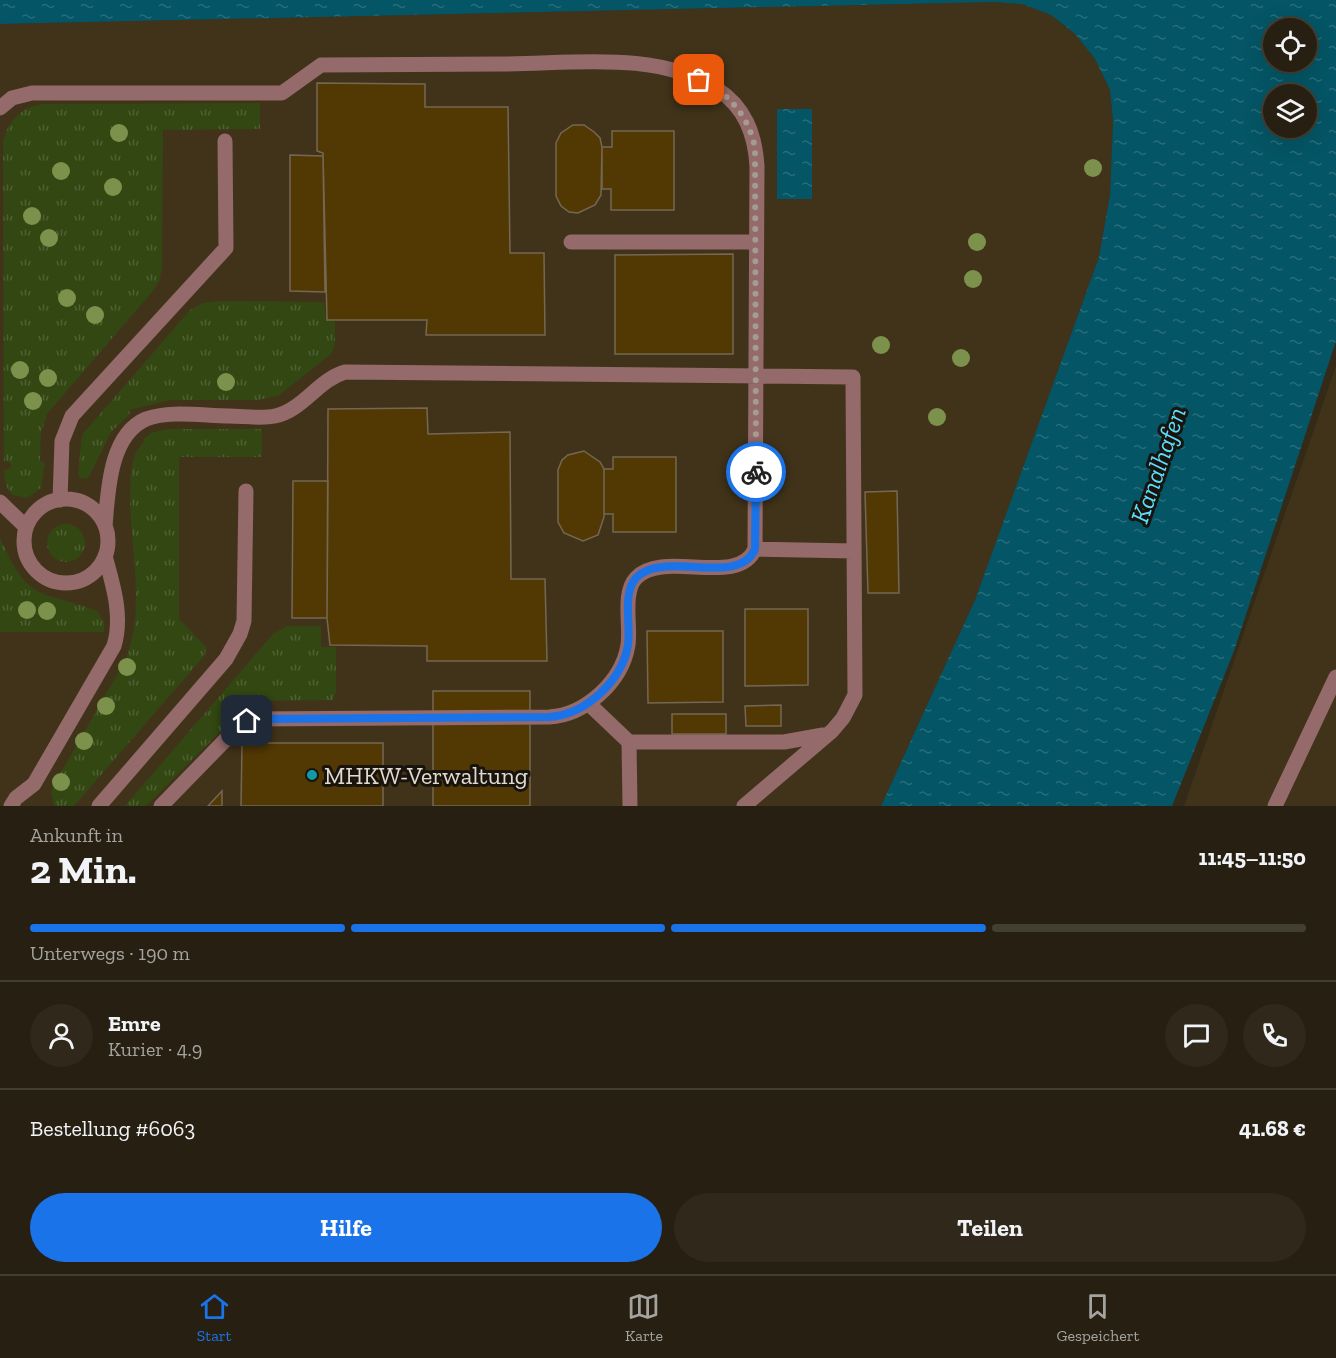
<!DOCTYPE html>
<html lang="de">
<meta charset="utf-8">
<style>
:root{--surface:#272012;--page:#2f281b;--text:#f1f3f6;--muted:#a4a39f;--line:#433e32;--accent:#1a73e8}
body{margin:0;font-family:"Zilla Slab",serif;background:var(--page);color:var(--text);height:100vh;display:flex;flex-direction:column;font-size:22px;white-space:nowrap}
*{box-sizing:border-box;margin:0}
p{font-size:20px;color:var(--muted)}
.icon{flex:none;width:33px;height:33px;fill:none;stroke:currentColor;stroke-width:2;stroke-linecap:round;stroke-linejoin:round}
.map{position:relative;height:806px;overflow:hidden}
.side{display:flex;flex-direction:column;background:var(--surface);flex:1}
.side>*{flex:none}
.fabs{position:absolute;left:1263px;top:18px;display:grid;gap:12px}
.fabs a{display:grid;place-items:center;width:54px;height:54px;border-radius:50%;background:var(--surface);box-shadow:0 6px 24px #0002,0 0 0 2px var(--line);font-size:30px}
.pin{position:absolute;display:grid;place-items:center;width:51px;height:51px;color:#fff;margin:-26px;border-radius:12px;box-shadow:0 3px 9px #0006}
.courier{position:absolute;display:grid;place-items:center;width:60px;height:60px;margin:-30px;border:4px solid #1a73e8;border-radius:50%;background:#fff;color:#222;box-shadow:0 2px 8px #0007}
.headline em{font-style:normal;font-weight:800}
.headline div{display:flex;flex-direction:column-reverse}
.headline{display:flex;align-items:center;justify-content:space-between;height:102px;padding:0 30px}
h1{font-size:39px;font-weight:800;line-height:45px}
.bar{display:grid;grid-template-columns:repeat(4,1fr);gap:9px 6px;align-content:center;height:72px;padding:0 30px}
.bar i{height:8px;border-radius:4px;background:var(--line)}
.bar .selected{background:var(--accent)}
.bar p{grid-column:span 4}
.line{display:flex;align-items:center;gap:15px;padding:0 30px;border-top:2px solid var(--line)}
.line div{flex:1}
.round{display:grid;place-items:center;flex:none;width:63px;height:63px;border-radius:32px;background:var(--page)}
.action{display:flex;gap:12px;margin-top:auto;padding:12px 30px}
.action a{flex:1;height:69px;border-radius:36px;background:var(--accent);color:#fff;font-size:24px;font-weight:800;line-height:69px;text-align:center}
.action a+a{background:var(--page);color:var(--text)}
.dock{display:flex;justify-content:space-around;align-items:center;height:84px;border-top:2px solid var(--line);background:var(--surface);font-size:16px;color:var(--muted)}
.dock a{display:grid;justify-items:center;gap:3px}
.dock .selected{color:var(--accent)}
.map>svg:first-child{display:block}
.built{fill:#41331a}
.grass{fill:url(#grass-tufts)}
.water{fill:url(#water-ripples);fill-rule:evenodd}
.building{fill:#523904;stroke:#746854;stroke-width:1.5}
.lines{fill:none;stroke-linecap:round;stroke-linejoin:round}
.minor{stroke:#946a6a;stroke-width:15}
.tree{fill:#7c924c}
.done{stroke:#a49c8f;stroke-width:6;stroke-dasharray:0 10.8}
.route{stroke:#1a73e8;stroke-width:8}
.culture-dot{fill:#0f9aa8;stroke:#18130c;stroke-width:2}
.labels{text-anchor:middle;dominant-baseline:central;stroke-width:6;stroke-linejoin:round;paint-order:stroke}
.poi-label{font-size:24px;fill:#e1dacf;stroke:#18130c;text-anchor:start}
.water-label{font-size:26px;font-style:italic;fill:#5bddfd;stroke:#18130c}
</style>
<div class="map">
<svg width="1336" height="806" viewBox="0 0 1336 806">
<defs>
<pattern id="grass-tufts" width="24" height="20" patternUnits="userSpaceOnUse" patternTransform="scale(1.5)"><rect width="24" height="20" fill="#324712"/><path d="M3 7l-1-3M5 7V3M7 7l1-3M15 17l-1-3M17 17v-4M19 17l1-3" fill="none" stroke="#4f6133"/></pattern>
<pattern id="water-ripples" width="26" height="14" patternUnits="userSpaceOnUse" patternTransform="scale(1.5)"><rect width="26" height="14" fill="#045565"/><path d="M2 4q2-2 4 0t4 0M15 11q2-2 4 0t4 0" fill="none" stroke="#286d7a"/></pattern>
</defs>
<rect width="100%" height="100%" fill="#342a18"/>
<path class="built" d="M994,2l28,2 29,11 24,19 20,25 15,31 3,32 -3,73 -11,62 -124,343 -94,206h-881v-782z
M1336,366v440h-152z"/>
<path class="grass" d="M260,103v26l-97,1 -1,137 -2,13 -8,12 -105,122 -6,19 -1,28 5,2 -4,25 -14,10 -14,-3c-7,-6 -9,-15 -9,-25l7,-2v-5l-7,-2 -1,-319c5,-22 19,-36 42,-38z
M219,301l105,1 2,18 9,1v24l-4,9 -53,42 -21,4h-87l-41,10 1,4 -19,18 -22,45 -3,2 -6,-1 -2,-3 4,-40 108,-125 13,-7z
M169,429h93v28h-83v162l27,28 -1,8 -131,151h-20l-3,-16 74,-129c25,-61 -2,-132 7,-196l4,-13 8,-11 -1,-2 10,-7z
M47 543a19 19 0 1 1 38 0a19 19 0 1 1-38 0Z
M0,538c30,66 36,50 97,73l7,11v10h-104z
M287,626h34v21h15v45l-3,8 -95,1 -5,-3 -7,8 11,9 -91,91h-21l148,-172z"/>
<path class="water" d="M0,0h1336v341l-102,310 -62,155h-291l94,-206 124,-343 11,-62 3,-73 -3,-32 -15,-31 -20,-25 -24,-19 -29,-11 -28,-2 -994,22zM1306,28v34h-32v-34zM1306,94v34h-32v-34z
M777,109h35v90h-35z"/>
<path class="building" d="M317,83l108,1v23h83l2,146h34l1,82h-119l1,-15h-100l-4,-167 -6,-2z
M573,125h11l10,7 6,6 2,9 -1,48 -6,10 -17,8 -9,-1 -8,-6 -5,-10v-53l5,-10z
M612,131h62v79h-63v-21h-9v-42h10z
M290,155l33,1 2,136 -35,-1z
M733,254v100h-118v-99z
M427,408l1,26 82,-2 1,147h34l2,82h-120v-15l-97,-1 -3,-27 1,-209z
M584,451l16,11 4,7v48l-6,18 -15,6 -19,-8 -6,-11v-52l4,-10 6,-5z
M613,457h63v75h-63v-18h-9v-45h9z
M293,481h35l-1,137h-35z
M897,491l2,102h-31l-3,-101z
M745,609h63v76l-63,1z
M647,631h76v71l-75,1z
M433,691h97v115h-97z
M781,705v21h-35l-1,-20z
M672,714h54v20h-54z
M242,743h141v63h-142z
M222,791v15h-14z"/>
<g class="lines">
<path class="minor" d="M0,108l12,-10 20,-5h250l39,-28c61,0 121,-1 182,-1 69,0 153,-14 214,25 28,18 38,45 40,77l-2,383c-17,39 -92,0 -119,29 -14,15 -5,48 -8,67 -6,37 -43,70 -79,72l-296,2 -16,9 -76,78
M571,242h185
M24 541a42 42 0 1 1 84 0a42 42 0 1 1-84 0Z
M60,500l2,-59 10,-25 154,-168 -1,-107
M0,502l26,25
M105,526c3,-33 4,-91 41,-107 24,-9 58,-3 83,-3 14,0 32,3 46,0 28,-6 43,-36 70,-44l508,5 2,318 -12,23 -11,13 -88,75
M755,549l99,2
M589,704l40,38 1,64
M629,742h155l39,-7
M11,806l5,-8 18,-14 80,-138c9,-30 -1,-61 -9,-90
M99,806l127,-147 14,-25 4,-13 2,-130
M1275,806l61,-129"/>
</g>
<g class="tree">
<circle cx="119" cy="133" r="9"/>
<circle cx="1093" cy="168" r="9"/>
<circle cx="61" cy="171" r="9"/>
<circle cx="113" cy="187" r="9"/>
<circle cx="32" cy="216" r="9"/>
<circle cx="49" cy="238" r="9"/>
<circle cx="977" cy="242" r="9"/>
<circle cx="973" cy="279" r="9"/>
<circle cx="67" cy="298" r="9"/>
<circle cx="95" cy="315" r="9"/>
<circle cx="881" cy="345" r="9"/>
<circle cx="961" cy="358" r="9"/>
<circle cx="20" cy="370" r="9"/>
<circle cx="48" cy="378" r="9"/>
<circle cx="226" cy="382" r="9"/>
<circle cx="33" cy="401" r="9"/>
<circle cx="937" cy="417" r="9"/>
<circle cx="27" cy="610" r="9"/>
<circle cx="47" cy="611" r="9"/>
<circle cx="127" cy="667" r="9"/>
<circle cx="106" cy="706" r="9"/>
<circle cx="84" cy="741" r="9"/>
<circle cx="61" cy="782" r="9"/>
</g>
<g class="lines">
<path class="done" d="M699,80c31,14 49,35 56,68l1,324"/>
<path class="route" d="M247,721l12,-2 290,-2c36,-2 73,-36 79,-72 3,-19 -6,-52 8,-67 27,-29 103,10 119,-29l1,-77"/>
</g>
<circle class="culture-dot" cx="312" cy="775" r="6"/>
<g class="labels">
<g class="poi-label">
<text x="324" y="775">MHKW-Verwaltung</text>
</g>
<g class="water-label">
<text transform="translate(1158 465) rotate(-71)">Kanalhafen</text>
</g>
</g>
</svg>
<div class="fabs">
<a><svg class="icon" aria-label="locate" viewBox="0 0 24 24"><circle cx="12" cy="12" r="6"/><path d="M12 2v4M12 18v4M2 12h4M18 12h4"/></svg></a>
<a><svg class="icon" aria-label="layers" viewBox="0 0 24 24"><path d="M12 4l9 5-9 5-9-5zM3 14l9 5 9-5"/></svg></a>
</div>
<div class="pin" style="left:699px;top:80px;background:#ea580c"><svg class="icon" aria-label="bag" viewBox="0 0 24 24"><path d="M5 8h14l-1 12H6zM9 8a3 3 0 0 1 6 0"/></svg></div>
<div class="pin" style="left:247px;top:721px;background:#1f2937"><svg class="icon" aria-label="home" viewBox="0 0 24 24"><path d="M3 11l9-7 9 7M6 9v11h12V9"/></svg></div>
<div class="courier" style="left:756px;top:472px"><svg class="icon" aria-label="bike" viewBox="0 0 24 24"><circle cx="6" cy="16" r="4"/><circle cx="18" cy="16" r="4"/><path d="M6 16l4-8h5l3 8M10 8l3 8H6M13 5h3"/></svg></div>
</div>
<section class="side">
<div class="headline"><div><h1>2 Min.</h1><p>Ankunft in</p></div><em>11:45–11:50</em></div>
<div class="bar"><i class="selected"></i><i class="selected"></i><i class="selected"></i><i></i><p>Unterwegs · 190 m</p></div>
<div class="line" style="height:108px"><a class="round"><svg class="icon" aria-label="person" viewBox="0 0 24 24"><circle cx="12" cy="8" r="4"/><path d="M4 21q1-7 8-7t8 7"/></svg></a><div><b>Emre</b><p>Kurier · 4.9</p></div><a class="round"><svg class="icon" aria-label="chat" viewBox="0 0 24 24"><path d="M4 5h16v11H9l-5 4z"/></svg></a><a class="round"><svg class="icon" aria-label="phone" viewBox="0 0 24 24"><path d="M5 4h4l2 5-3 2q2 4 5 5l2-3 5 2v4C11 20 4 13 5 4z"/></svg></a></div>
<div class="line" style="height:78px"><div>Bestellung #6063</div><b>41.68 €</b></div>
<div class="action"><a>Hilfe</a><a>Teilen</a></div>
</section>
<nav class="dock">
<a class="selected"><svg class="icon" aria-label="home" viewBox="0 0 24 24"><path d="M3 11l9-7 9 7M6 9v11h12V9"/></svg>Start</a>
<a><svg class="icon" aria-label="map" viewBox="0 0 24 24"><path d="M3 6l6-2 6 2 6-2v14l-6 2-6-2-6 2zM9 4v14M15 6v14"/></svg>Karte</a>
<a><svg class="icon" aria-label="saved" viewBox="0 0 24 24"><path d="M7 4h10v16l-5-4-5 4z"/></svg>Gespeichert</a>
</nav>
